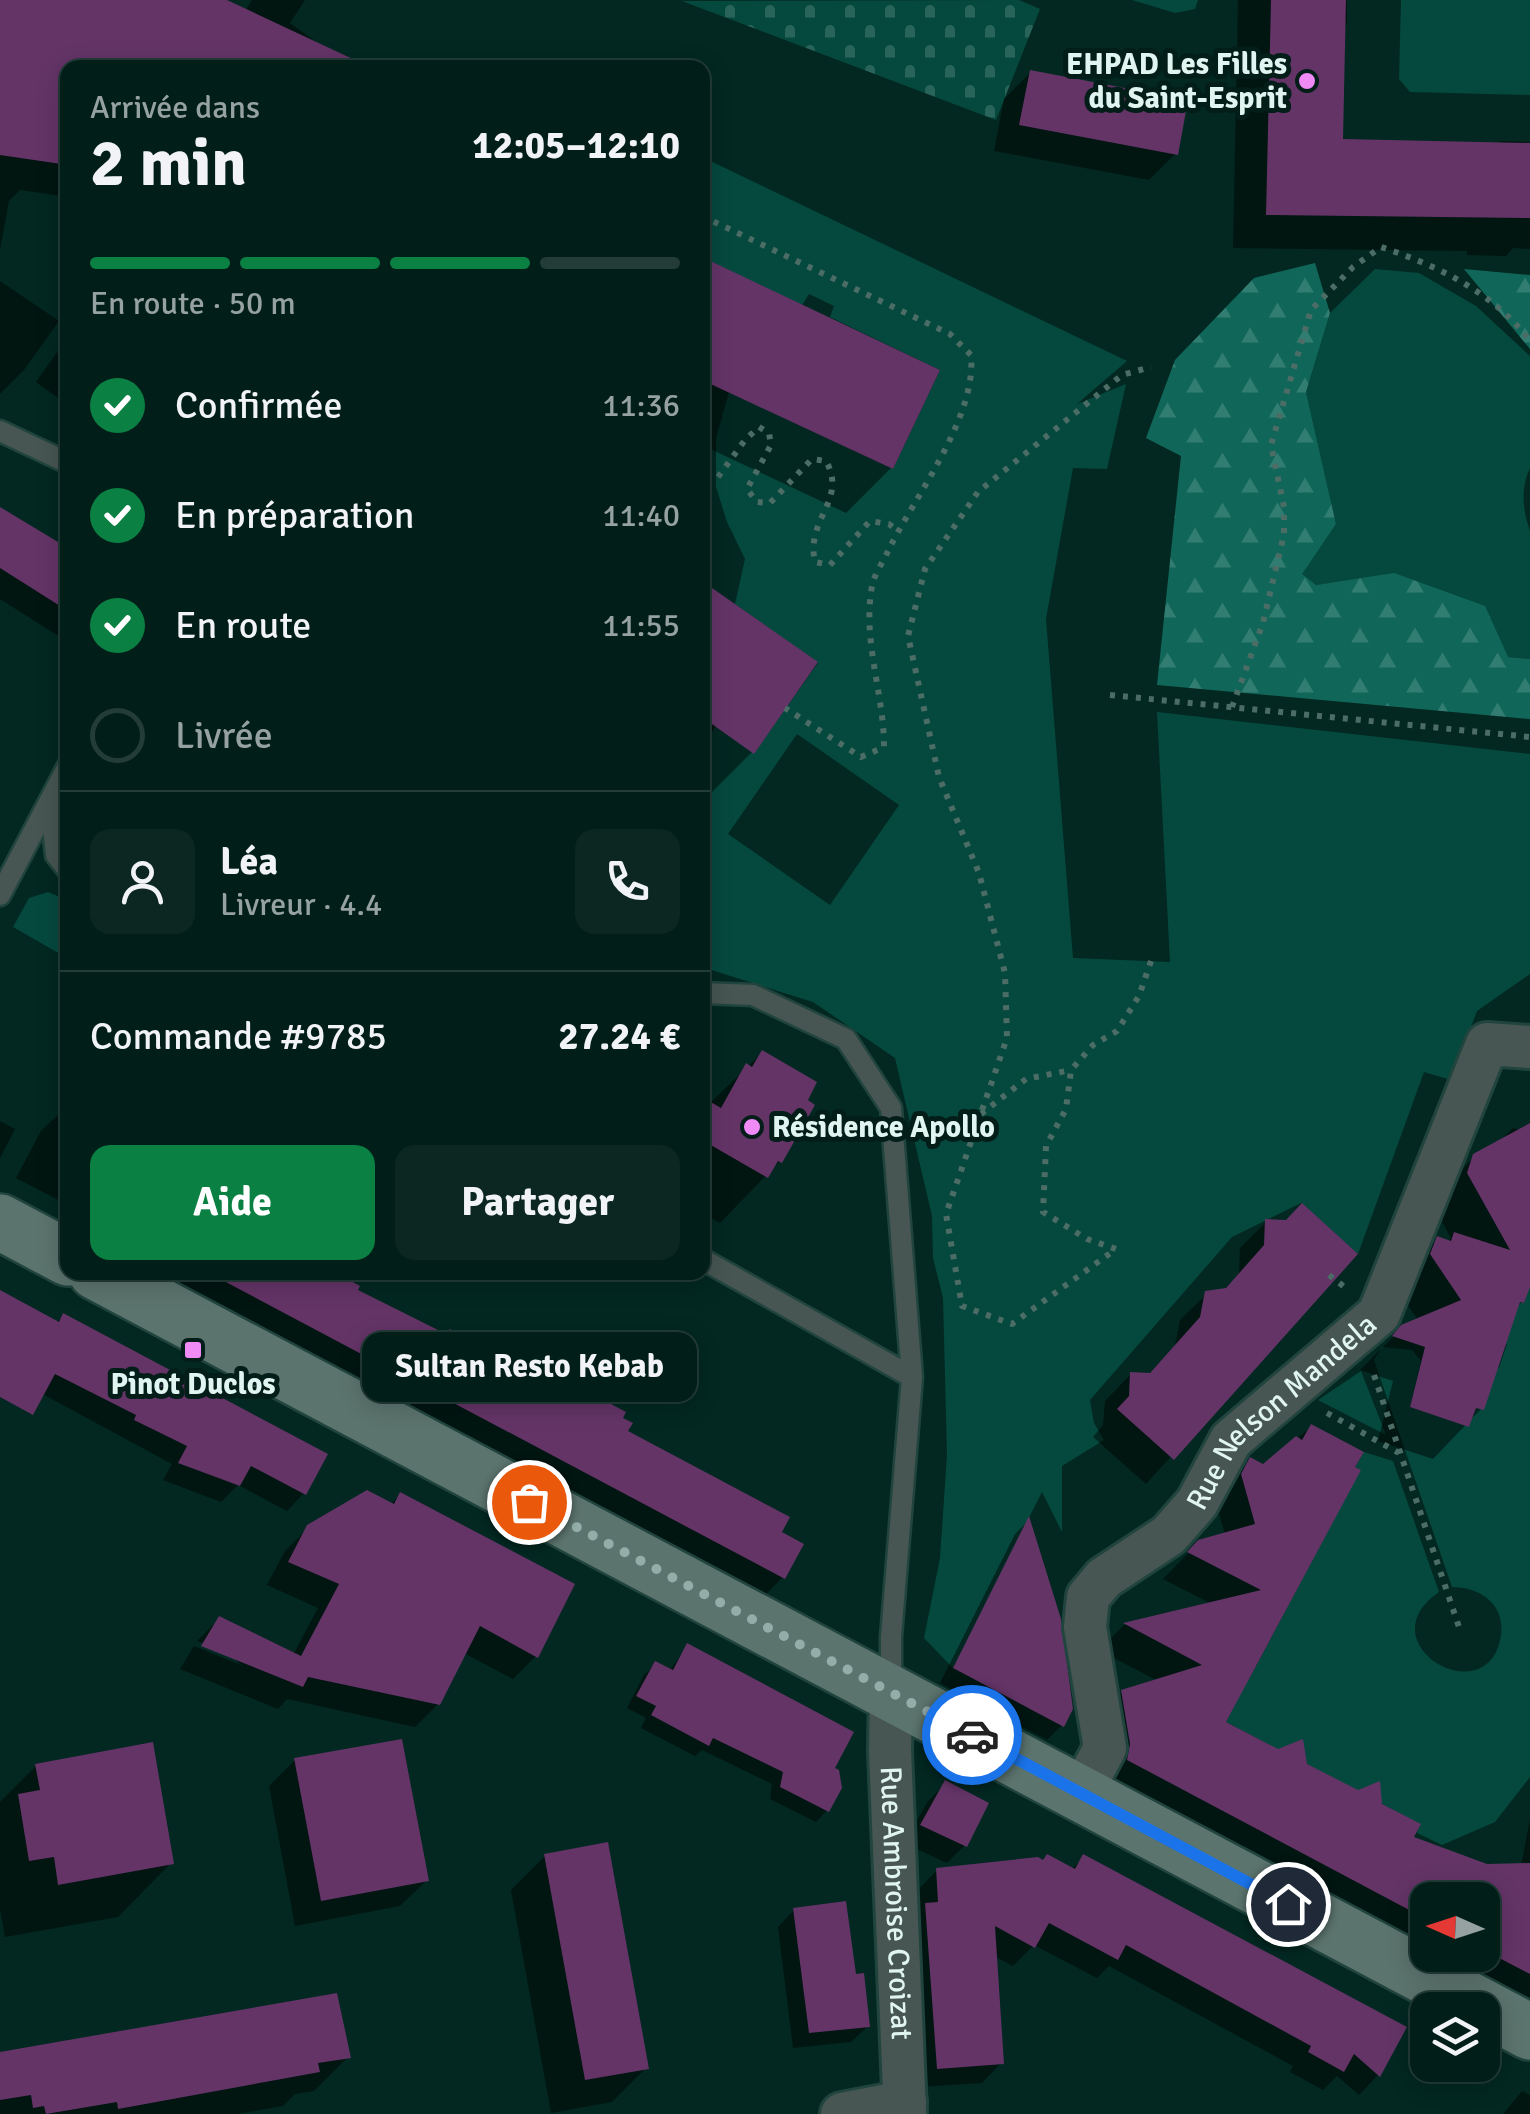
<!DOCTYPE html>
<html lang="fr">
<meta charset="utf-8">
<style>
:root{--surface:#021e19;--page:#0c2722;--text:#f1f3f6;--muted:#96a2a2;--line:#233c38;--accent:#0b8043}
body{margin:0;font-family:Signika,sans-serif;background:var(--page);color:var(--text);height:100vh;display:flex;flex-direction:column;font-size:38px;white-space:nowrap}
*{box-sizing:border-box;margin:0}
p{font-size:32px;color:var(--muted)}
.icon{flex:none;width:55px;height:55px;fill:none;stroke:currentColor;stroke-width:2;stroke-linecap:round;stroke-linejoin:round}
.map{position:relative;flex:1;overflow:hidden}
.side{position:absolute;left:60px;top:60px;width:650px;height:1220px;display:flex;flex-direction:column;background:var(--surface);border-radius:20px;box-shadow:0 5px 25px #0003,0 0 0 2px var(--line)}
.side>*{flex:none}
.needle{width:65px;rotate:273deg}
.fabs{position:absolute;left:1410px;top:1882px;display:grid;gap:20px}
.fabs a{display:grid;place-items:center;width:90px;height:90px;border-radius:20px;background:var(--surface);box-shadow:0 5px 25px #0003,0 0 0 2px var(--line);font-size:50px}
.pin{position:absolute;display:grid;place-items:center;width:85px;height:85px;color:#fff;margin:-42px;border:5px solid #fff;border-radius:50%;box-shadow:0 2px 10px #0007}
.courier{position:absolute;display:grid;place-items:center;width:100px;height:100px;margin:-50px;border:8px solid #1a73e8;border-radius:50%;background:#fff;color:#222;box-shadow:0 2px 12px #0007}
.bubble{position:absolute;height:70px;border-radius:20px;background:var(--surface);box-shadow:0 5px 25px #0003,0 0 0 2px var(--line);font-size:32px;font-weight:700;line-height:70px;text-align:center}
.head em{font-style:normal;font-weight:700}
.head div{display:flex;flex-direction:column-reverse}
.head{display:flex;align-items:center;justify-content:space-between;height:170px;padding:0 30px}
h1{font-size:65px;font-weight:700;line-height:75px}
.bar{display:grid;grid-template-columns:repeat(4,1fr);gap:15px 10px;align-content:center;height:120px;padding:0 30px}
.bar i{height:12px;border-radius:8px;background:var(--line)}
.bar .active{background:var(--accent)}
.bar p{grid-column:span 4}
.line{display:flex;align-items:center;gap:25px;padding:0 30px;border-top:2px solid var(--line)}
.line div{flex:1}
.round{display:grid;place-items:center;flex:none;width:105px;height:105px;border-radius:20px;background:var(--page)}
ol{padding:0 30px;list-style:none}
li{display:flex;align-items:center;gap:30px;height:110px}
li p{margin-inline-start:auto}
li .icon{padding:10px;border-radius:50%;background:var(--accent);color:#fff;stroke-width:4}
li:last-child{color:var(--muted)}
li i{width:55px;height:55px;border:5px solid var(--line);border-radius:50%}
.button{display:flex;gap:20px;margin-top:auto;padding:20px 30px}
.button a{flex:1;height:115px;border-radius:20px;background:var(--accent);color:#fff;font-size:40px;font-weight:700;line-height:115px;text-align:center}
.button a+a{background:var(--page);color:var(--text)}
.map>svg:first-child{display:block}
.grass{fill:#05493e;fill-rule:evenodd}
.forest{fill:url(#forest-firs)}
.cemetery{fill:url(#cemetery-stones)}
.shadow{fill:#0007;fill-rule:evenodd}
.building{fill:#643467}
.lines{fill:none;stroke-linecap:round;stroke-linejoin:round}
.lane-casing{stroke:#21453e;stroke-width:25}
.street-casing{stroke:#21453e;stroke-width:48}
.secondary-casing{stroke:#21453e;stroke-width:60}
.path{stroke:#4c6c66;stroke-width:6;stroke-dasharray:5 8;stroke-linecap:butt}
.lane{stroke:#475652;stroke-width:20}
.street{stroke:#475652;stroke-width:42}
.secondary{stroke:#5c746e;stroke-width:55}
.done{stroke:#93ada8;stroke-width:10;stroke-dasharray:0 18}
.route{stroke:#1a73e8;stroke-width:12}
.poi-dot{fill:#f08bf6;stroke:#031d18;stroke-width:4}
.labels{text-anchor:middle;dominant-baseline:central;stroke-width:10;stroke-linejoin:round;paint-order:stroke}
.poi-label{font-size:30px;font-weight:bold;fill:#e1f5f0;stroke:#031d18;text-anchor:end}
.street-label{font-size:30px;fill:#e1f5f0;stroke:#031d18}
</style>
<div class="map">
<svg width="1530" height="2114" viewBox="0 0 1530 2114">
<defs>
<pattern id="forest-firs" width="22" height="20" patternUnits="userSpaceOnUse" patternTransform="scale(2.5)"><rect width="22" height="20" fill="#106759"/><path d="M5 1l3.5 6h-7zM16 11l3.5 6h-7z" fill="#327d71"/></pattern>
<pattern id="cemetery-stones" width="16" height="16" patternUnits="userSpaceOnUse" patternTransform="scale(2.5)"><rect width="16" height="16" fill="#05493e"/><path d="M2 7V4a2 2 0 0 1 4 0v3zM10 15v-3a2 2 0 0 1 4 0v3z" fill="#29645a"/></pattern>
</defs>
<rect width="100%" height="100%" fill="#022821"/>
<path class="grass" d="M1132,0h66l-3,9 -20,4z
M1401,0h129v95l-120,-3 -11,-13z
M702,157l425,204 -50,43 49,-20 -19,85 -34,-1 -27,151 27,339 97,4 -13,-250 373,42v220l-53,37 -26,69 -27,-8 -66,182 -57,-51 -69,34 -142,163 4,23 10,17 -42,26v66l-20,-40 -89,176 -29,-30 16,-80 7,-103 -4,-157 -10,-40 -1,-42 -37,-158 -82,-56 -111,-35 1,-221 13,-20 38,27 64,-90 -83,-59 10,-45 -18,-37 -11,-35v-49l13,-46 164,77 47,-99 -110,-53 4,-11 -25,-12 -7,11 -99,-47zM797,734l102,71 -69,100 -102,-71z
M1375,269l44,4 57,33 54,50v112c-10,21 -7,43 0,63v128l-22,-2 -114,-83 -78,11 -15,-11 35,-50 -30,-132 24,-79z
M48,892l19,8v58l-54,-31 16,-29z
M1530,1285v492l-35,45 -53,23 -25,-12 3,-9 -194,-102 12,-23 -8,-5 19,-15 11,-20 100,-189 -5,-3 9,-15 29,9 46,131c-76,52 51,124 62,43 4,-31 -21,-48 -49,-48l-78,-227 8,-13 30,3 9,11 -11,46 59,19 22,-60 8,2 8,-24 -5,-2 14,-41 8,2z
M1361,1371l25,64 -68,-35z"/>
<path class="forest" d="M1315,263l15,50 -24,79 30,132 -34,50 14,11 78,-12 91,33 23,51 22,2v60l-373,-34 24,-229 -35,-18 29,-78 79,-82z
M1464,269l66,6v74z"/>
<path class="cemetery" d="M1019,0l21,9 -44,111 -314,-119z"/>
<path class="shadow" d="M0,0h221l24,11 7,-11h53l-15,23 62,45h-284v129l-48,-7 -11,11 -9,49z
M1238,0h109v23l-4,3 -2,115 156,4 3,-4 30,1v107l-17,-1 -7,8 -39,-1v-4l-234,-3z
M1030,73l146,80 -27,27 -155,-29 10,-52z
M702,260l189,208 -45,45 -144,-68z
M0,281l59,40 -35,49 -24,24z
M68,337v68l-32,-23z
M0,510l57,35 11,-15v112l-68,-43z
M702,584l50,168 -44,44 -6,-3z
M762,1053l18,108 -60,62 -18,-10v-113l7,4z
M58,1115l10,5v85l-52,-27 25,-47z
M0,1121l15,8 -15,29z
M1513,1128l17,5v146l-8,23 -7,7 -34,100 -48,50 -55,-18 15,-60 -33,-11 43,-43 15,-7 -21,-31 7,-16 34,-34 9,3 4,-4 -17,-30 6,-17 35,-35 21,-11z
M1266,1222l88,32 -208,230 -53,-47 10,-12 2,-24 26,-27 17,1 27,-29 5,-26 27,-26 16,-3 16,-17 1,-26z
M160,1272h169l26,19 188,91 19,-31 17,-17 2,57 44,41 154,101 4,44 -17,17z
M0,1293l56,30 8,-7 240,177 -17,18 -49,-26 -17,17 -58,-22 9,-16 -135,-73 -37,-14z
M1311,1427l-88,296 156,82 32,34 76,28 34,-1 9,-47v195l-428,-227 -7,-68 27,-27 36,-11 -59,-31 25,-25 88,-21 -49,-25 36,-37 26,-7 -9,-32 8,-16 27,-27 12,7zM1428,1900h54v55h-54z
M400,1495l136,161 -23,23 -49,-26 -26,51 -23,23 -128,-28 -9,10 -98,-40 14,-23 47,19 -10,-10 -34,-14 22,-22 74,36 25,-47 -51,-23 18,-34 24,-24 81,-22z
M1028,1521l34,204 -15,15 -107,-57 75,-149z
M688,1646l144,123 -5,41 -11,12 -46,-23 2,-15 -70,-34 -7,6 -54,-28 5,-10 -19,-10 17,-33 12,-11 13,7z
M295,1760l132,120 -27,26 -105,20 -26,-140z
M36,1766l135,97 -53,54 -113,20 -5,-28v-107z
M946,1783l19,62 -18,18 -43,-20 24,-42z
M545,1856l101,212 -34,34 -61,11 -40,-223z
M1084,1857l320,171 -26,47 -19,20 -22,-19 -14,14 -33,-18 3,-6 -184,-100 -12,12 -63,-33 -21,21 -19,-10 7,107 -19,20 -64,4 -11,-162 12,-12 -1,-23 19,-20 135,-1z
M794,1910l60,67 14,49 -17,16 -58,6 -15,-121z
M0,2055l348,2 -34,34 -19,3 -12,12 -46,8h-237z
M1522,2091l8,4v19h-27z"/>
<path class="building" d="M0,0h227l145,68h-304v97l-68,-10z
M1271,0h75l-3,139 187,4v75l-264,-3z
M1030,70l158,30 -10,55 -159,-30z
M702,257l238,113 -47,99 -191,-89z
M0,507l68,41v63l-68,-43z
M702,581l116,81 -64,92 -52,-37z
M762,1050l55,32 -9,18 7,5 -33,58 -4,-2 -10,17 -66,-38v-43l19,11 25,-45 6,4z
M1530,1123v164l-6,16 -4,-1 -36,108 -8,-2 -7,19 -59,-20 15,-60 -33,-11 9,-11 60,-25 -31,-46 7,-18 14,5 3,-9 56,18 -43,-77 6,-19z
M1302,1203l56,51 -184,206 -57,-51 12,-13 1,-24 20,1 50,-56 5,-26 21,-3 38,-43 1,-26 21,1z
M207,1272h128l25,14 -2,4 88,44 4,-5 97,52 31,-50 30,17 -23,42 41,22 -3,6 10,5 -5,8 162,86 -8,15 22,12 -19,35z
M0,1290l59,32 4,-9 265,141 -22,41 -55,-29 -11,20 -62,-23 9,-17 -53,-26 2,-5 -81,-41 -22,41 -33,-18z
M1311,1424l53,28 -9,15 6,3 -135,252 52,27 25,-10 4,25 51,26 22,-9 2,23 39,20 -7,13 73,27 43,-1v111l-48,-25v-62l-7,13h-47v20l-301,-160 3,-16 -9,-54 81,-25 -79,-42 138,-33 -74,-38 11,-12 57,-16 -14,-50 9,-17 13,7 33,-28 6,4z
M367,1490l27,14 6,-12 175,92 -37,74 -58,-32 -40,79 -132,-28 -5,10 -102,-41 18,-30 82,40 38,-72 -51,-22 19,-37z
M1029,1516l32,103 12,90 -9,18 -111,-59z
M687,1643l167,89 -19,36 4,2 3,18 -13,24 -49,-25 3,-15 -70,-34 -4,8 -58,-31 5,-9 -20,-10 19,-35 18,9z
M402,1739l27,142 -108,20 -27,-143z
M153,1742l21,122 -116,21 -4,-28 -25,4 -11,-67 22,-4 -5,-26z
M945,1780l44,23 -22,44 -47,-22z
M608,1842l41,227 -64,11 -41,-226z
M1047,1854l28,15 8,-15 324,173 -27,50 -26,-23 -10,18 -36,-20 3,-6 -185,-101 -8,15 -69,-37 -14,25 -40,-22 9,138 -67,5 -12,-166 13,-1 -2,-34 102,-11 5,3z
M846,1901l10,73 8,-1 6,54 -61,6 -16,-125z
M337,1993l14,65 -33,5 2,9 -202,37 -1,-7 -71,12 -2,-8 -11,2 -2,-13 -31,5v-48z"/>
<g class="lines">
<defs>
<path id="lane" d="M0,431l68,32
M50,801l6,54 12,15
M0,895l68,-129
M702,993l51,2 93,44 45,69 21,269
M702,1259l210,118 -21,260v52"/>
<g id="street">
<path id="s1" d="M891,1693l-1,58 15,363"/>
<path id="s2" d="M1081,1793l24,-45 -20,-121 3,-30 16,-19 65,-43 28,-32 34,-63 148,-126 108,-270 43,3"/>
<path d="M842,2114l63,-12"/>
</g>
<path id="secondary" d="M0,1222l68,36
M96,1272l1434,760"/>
</defs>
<use href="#lane" class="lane-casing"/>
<use href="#street" class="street-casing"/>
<use href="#secondary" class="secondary-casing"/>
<path class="path" d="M702,216l248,118 21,21c6,62 -56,141 -83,196 -5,11 -14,24 -16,35 -10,55 12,107 12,161l-23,10 -76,-49
M718,477l27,-37 14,-13 10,6 2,12 -24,44 10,13 13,1 42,-44 14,2c22,39 -21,58 -11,101l15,3 40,-44 19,3 9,7
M1110,695l420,42
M1232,707l31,-84 21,-89v-27l-13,-62 40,-135 42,-43 28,-20c57,19 112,45 149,94
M1151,961l-12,35 -22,35 -24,14 -22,25 -5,39 -20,37 -3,66 44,27 29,10 -104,75 -50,-18 -16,-92 61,-176 -2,-65 -26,-100 -40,-96 -31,-141 17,-67 53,-77 144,-117 29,-8
M981,1114l45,-35 45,-9
M1329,1275l18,14
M1374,1375l86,255
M1327,1413l72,40"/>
<use href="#lane" class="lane"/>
<use href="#street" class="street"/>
<use href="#secondary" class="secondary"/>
</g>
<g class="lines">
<path class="done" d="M529,1502l443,233"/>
<path class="route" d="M972,1735l316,169"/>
</g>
<g class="poi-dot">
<circle cx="1307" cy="81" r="10"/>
<circle cx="752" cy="1127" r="10"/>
<rect x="183" y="1340" width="20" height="20" rx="5"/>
</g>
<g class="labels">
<g class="poi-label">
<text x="1287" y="64">EHPAD Les Filles<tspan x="1287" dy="34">du Saint-Esprit</tspan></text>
<text x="772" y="1127" text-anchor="start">Résidence Apollo</text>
<text x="193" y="1384" text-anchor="middle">Pinot Duclos</text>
</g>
<g class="street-label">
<text stroke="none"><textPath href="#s2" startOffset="475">Rue Nelson Mandela</textPath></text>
<text stroke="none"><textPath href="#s1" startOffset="210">Rue Ambroise Croizat</textPath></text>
</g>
</g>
</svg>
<div class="fabs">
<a><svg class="needle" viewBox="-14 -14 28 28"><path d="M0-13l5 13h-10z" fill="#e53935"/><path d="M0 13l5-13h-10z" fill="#96a2a2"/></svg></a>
<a><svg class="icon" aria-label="layers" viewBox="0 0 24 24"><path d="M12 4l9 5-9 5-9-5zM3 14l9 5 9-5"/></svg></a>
</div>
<div class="pin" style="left:529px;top:1502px;background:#ea580c"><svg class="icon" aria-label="bag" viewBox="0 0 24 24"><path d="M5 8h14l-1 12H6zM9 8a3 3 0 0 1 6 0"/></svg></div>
<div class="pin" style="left:1288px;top:1904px;background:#1f2937"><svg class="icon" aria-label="home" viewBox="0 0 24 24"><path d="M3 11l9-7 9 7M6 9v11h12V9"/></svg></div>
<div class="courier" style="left:972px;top:1735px"><svg class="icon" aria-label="car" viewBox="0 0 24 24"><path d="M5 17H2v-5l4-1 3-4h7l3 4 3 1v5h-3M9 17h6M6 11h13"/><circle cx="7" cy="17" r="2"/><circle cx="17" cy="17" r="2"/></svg></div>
<div class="bubble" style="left:362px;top:1332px;width:335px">Sultan Resto Kebab</div>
<section class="side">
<div class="head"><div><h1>2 min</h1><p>Arrivée dans</p></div><em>12:05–12:10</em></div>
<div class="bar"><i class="active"></i><i class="active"></i><i class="active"></i><i></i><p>En route · 50 m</p></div>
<ol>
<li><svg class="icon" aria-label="check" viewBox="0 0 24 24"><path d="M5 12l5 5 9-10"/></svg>Confirmée<p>11:36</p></li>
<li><svg class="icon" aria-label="check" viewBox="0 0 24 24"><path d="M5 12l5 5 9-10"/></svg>En préparation<p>11:40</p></li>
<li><svg class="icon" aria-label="check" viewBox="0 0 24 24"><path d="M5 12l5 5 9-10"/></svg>En route<p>11:55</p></li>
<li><i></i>Livrée</li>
</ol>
<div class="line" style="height:180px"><a class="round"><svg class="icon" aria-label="person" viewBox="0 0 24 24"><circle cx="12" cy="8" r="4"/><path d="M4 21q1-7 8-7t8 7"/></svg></a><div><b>Léa</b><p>Livreur · 4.4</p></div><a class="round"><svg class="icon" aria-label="phone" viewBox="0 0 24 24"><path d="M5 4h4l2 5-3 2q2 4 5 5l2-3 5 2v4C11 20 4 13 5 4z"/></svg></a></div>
<div class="line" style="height:130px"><div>Commande #9785</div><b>27.24 €</b></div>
<div class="button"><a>Aide</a><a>Partager</a></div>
</section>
</div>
